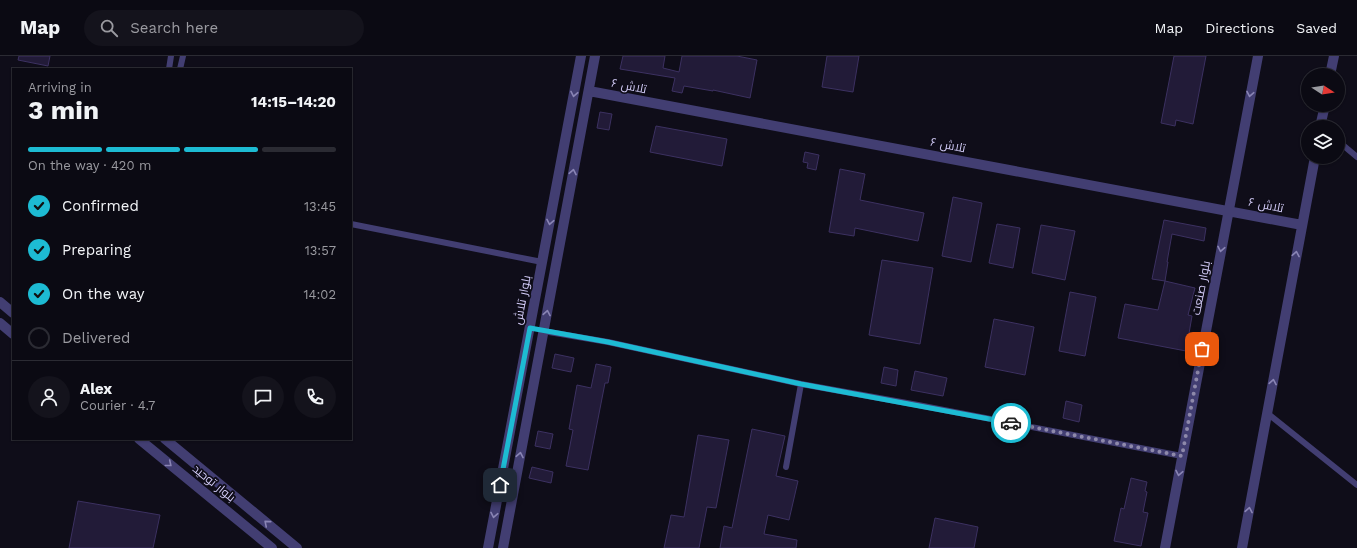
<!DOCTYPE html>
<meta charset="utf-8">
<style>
:root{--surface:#0b0a13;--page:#14131c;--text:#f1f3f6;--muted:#9a9aa0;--line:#2b2b33;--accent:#1dbbd3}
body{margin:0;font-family:"Work Sans",Cairo,sans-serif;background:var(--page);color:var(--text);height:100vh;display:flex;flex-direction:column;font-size:15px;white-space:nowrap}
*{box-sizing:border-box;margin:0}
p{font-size:13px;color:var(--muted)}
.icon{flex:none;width:22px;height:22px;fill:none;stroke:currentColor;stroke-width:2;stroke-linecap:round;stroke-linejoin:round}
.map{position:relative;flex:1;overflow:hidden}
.panel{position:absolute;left:12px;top:12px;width:340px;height:372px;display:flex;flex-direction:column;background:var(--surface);border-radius:0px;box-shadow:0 1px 3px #0004,0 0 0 1px var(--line)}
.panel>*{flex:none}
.needle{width:26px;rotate:102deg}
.fabs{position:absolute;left:1301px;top:12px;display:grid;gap:8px}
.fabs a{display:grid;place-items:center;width:44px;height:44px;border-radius:50%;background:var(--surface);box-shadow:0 1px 3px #0004,0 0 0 1px var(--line);font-size:20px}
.pin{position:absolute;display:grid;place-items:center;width:34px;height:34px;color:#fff;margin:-17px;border-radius:8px;box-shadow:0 2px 6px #0006}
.courier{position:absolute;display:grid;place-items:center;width:40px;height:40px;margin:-20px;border:3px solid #1dbbd3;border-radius:50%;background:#fff;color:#222;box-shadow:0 1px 5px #0007}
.head em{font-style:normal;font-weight:700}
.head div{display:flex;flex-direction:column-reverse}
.head{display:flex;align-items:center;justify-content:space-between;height:68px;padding:0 16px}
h1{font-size:26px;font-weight:700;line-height:30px}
.bar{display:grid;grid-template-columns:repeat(4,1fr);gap:6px 4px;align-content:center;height:48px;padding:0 16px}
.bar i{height:5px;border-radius:3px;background:var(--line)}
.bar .active{background:var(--accent)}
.bar p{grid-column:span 4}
.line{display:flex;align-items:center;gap:10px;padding:0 16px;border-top:1px solid var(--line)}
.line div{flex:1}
.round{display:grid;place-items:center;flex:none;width:42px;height:42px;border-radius:21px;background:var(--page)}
ol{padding:0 16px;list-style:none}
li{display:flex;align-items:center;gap:12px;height:44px}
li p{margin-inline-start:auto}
li .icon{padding:4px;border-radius:50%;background:var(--accent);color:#111;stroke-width:4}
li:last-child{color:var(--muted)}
li i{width:22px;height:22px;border:2px solid var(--line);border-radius:50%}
header{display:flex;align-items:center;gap:24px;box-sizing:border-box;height:56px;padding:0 20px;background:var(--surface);border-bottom:1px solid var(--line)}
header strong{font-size:19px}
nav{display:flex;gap:22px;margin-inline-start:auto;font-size:14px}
.search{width:280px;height:36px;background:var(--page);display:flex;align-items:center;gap:10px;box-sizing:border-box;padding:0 14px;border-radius:22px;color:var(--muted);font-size:15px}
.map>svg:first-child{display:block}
.building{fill:#221b38;stroke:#3c3161}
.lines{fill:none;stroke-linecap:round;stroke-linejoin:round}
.service{stroke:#423e72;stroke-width:6}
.tertiary{stroke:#423e72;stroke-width:10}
.oneway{stroke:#8a85b5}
.done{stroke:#8e89aa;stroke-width:4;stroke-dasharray:0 7.2}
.route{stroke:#1dbbd3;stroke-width:5}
.labels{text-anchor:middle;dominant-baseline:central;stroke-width:3.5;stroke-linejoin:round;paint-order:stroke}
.street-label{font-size:12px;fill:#d3ccf8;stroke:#0f0d19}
</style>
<header>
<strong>Map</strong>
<div class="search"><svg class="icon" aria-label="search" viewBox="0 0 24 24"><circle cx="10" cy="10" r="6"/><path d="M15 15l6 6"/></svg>Search here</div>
<nav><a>Map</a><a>Directions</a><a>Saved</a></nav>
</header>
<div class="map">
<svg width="1357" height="492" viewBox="0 0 1357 492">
<rect width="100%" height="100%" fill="#0f0d19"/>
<path class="building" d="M19,0h31l-2,10 -30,-6z
M623,0h42l-2,12 16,4 3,-16h55l20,4 -7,38 -37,-8v1l-29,-5 -2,7 -10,-2 3,-13 -55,-9z
M827,0h32l-6,36 -31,-5z
M1174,0h32l-13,68 -17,-4 -1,6 -14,-3z
M600,56l12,2 -3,16 -12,-2z
M656,70l71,13 -5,27 -72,-14z
M805,96l14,3 -3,15 -9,-2 1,-5 -5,-1z
M840,113l25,5 -5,26 64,13 -6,28 -63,-13 -1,8 -25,-4z
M953,141l29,6 -11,59 -29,-6z
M1164,164l42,8 -2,13 -32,-7 -5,28h1l-3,19 -13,-2z
M997,168l23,4 -7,40 -24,-5z
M1041,169l34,6 -10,49 -33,-7z
M882,204l51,8 -13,76 -51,-9z
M1165,225l30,7 -7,27 4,1 -6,35 -68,-13 7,-34 33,6z
M1070,236l26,5 -11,59 -26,-5z
M994,263l40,8 -9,48 -40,-8z
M555,298l19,4 -3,14 -19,-4z
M596,308l15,3 -3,16h-3l-17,87 -22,-4 7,-36 -4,-1 8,-44 14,3z
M884,311l14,3 -2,16 -15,-3z
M915,315l32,7 -4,18 -32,-6z
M1066,345l16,4 -3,17 -16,-4z
M752,373l33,7 -9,40 22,5 -9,39 -21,-5 -4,19 33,6 -1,8h-76l4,-22 8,2z
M538,375l15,3 -3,15 -15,-3z
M698,379l31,5 -13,68 -9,-1 -8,41h-35l7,-33 13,2z
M532,411l21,5 -2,11 -22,-5z
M1131,422l16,4 -2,9 2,1 -4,20 5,1 -7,33 -27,-5 7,-33 3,1z
M78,445l82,14 -7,33h-84z
M935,462l43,9 -4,21h-45z"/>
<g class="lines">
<path class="service" d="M169,13l2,-13
M180,13l3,-13
M1338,85l19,16
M351,168l191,38
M543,275l65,11 193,42 117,21 264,51
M1267,357l90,72
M786,411l15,-83"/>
<path class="tertiary" d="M1330,19l4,-19
M589,35l713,134
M1320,71l5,-22
M0,246l13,11
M0,267l13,11
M139,383l133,109
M165,383l132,109
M488,492l93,-492
M503,492l92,-492
M1165,492l93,-492
M1242,492l73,-391"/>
</g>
<defs><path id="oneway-chevron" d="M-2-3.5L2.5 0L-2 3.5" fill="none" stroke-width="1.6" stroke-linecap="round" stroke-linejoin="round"/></defs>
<g class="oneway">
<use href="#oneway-chevron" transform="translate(574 38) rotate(101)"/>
<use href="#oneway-chevron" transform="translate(1250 38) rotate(101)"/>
<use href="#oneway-chevron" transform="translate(573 116) rotate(-79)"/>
<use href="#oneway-chevron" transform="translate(550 166) rotate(101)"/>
<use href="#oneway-chevron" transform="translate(1221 193) rotate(101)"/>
<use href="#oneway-chevron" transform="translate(1296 198) rotate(-80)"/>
<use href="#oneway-chevron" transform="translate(547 257) rotate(-80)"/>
<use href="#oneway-chevron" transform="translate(1273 326) rotate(-80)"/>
<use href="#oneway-chevron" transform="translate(520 399) rotate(-79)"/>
<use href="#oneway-chevron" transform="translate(169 408) rotate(39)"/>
<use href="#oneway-chevron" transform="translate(1179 417) rotate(101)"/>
<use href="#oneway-chevron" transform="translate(1249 454) rotate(-80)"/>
<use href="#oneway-chevron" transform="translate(494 459) rotate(101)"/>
<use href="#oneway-chevron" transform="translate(267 467) rotate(-140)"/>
</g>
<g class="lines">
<path class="done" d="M1011,367l171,33 20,-107"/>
<path class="route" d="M500,429l30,-157 78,14 193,42 210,39"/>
</g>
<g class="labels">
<g class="street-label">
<text transform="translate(629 30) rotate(11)">تلاش ۶</text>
<text transform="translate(948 89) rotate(11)">تلاش ۶</text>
<text transform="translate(1266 149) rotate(11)">تلاش ۶</text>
<text transform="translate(1201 232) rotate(-79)">بلوار صنعت</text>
<text transform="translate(522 244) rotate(-79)">بلوار تلاش</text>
<text transform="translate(214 427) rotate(39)">بلوار توحید</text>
</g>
</g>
</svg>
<div class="fabs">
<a><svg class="needle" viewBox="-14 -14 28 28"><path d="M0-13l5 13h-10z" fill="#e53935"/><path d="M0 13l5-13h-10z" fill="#9a9aa0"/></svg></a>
<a><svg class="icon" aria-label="layers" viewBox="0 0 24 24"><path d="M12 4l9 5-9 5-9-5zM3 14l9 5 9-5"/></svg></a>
</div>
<div class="pin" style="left:1202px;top:293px;background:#ea580c"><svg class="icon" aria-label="bag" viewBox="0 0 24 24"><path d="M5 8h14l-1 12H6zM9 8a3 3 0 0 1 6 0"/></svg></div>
<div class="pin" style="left:500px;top:429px;background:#1f2937"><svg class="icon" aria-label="home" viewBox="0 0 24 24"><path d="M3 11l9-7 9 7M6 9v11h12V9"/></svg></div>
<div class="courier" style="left:1011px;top:367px"><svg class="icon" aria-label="car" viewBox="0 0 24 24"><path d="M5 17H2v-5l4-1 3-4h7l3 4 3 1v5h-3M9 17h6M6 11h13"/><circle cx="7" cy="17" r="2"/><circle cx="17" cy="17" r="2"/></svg></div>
<section class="panel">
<div class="head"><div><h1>3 min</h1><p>Arriving in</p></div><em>14:15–14:20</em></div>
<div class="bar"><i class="active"></i><i class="active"></i><i class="active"></i><i></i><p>On the way · 420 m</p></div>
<ol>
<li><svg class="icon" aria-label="check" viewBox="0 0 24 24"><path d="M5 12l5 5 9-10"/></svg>Confirmed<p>13:45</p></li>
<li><svg class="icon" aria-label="check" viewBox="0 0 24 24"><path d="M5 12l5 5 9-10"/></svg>Preparing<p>13:57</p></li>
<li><svg class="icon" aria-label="check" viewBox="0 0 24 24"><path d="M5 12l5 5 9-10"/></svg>On the way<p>14:02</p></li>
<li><i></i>Delivered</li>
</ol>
<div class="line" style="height:72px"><a class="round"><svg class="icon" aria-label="person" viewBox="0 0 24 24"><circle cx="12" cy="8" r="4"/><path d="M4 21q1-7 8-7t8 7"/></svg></a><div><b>Alex</b><p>Courier · 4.7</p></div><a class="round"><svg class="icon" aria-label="chat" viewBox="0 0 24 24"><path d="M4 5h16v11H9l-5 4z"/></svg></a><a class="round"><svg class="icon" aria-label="phone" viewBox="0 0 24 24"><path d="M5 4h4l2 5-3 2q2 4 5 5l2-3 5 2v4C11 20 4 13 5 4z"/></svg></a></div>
</section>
</div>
